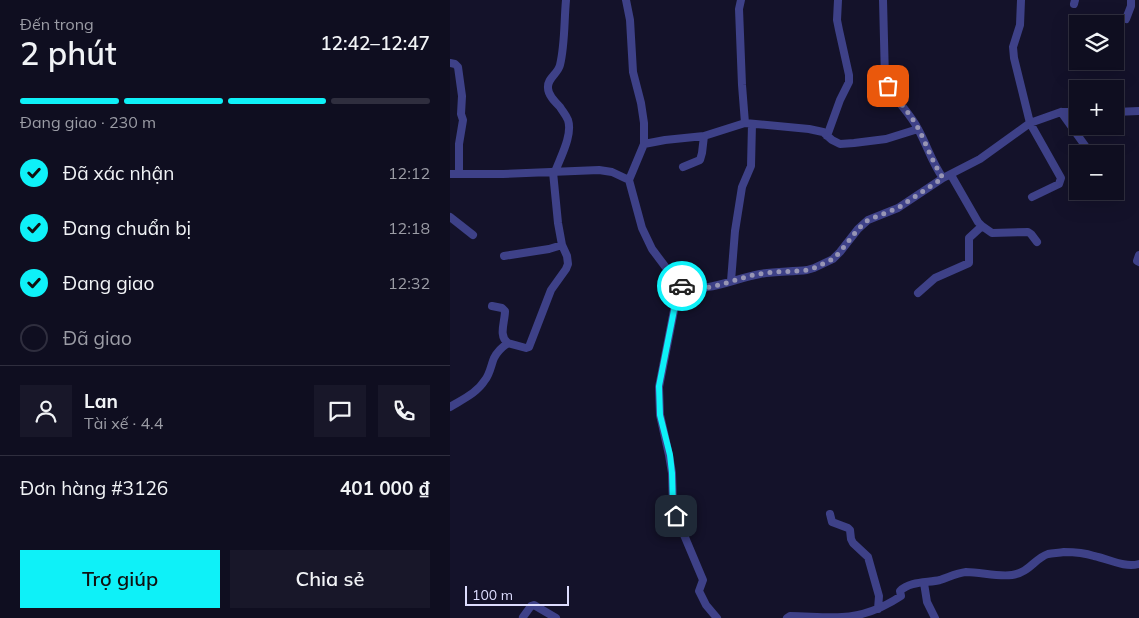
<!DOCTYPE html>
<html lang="vi">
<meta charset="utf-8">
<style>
:root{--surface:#0f0e20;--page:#181729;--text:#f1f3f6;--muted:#9b9ca5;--line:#2f2e3e;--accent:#0ef1f8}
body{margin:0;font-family:Mulish,sans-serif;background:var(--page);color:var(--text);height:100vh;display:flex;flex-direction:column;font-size:19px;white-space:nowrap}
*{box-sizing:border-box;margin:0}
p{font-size:16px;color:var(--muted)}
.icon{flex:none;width:28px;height:28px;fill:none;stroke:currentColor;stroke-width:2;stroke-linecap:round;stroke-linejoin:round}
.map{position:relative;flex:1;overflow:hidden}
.panel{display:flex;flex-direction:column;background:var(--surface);width:450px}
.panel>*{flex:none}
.tools{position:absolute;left:619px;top:15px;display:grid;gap:10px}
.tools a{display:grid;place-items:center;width:55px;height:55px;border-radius:0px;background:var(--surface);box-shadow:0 5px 20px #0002,0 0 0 1px var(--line);font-size:25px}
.scale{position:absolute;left:15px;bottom:12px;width:104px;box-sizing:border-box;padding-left:5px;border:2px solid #dddcfe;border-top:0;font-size:14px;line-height:18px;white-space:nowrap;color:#dddcfe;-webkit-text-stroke:4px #14122a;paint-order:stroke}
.pin{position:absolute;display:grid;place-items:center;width:42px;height:42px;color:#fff;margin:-21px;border-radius:10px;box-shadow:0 2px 8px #0006}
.courier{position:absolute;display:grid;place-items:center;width:50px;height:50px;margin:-25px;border:4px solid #0ef1f8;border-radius:50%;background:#fff;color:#222;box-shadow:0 1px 6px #0007}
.head em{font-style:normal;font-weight:600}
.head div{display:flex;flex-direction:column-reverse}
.head{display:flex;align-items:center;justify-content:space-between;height:85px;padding:0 20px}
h1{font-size:32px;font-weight:600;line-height:38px}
.bar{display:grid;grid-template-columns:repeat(4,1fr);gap:8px 5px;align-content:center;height:60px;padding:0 20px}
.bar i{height:6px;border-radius:4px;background:var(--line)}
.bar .current{background:var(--accent)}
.bar p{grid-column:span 4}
.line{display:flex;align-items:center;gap:12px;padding:0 20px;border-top:1px solid var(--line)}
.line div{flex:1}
.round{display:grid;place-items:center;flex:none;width:52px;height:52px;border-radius:0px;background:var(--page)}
ol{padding:0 20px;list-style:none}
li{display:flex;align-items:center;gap:15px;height:55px}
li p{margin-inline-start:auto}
li .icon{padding:5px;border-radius:50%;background:var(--accent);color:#111;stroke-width:4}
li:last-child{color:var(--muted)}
li i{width:28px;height:28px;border:2px solid var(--line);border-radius:50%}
.primary-button{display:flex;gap:10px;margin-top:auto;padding:10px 20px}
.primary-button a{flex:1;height:58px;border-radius:0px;background:var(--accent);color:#111;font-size:20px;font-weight:600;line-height:58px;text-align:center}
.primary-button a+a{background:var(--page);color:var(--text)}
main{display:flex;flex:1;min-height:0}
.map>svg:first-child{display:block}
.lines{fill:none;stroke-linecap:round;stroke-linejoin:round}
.minor{stroke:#3e4188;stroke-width:8}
.done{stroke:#9795b4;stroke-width:5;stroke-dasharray:0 9}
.route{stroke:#0ef1f8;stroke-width:6}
</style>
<main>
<section class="panel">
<div class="head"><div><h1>2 phút</h1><p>Đến trong</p></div><em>12:42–12:47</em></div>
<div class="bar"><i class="current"></i><i class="current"></i><i class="current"></i><i></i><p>Đang giao · 230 m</p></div>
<ol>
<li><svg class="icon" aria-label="check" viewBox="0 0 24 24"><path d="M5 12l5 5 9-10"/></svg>Đã xác nhận<p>12:12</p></li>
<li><svg class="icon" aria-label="check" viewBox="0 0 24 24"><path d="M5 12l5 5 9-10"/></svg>Đang chuẩn bị<p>12:18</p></li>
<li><svg class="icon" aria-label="check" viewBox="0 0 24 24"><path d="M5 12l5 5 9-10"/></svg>Đang giao<p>12:32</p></li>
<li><i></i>Đã giao</li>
</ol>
<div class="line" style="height:90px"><a class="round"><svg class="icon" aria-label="person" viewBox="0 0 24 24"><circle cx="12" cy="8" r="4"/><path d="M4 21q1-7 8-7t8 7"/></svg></a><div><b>Lan</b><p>Tài xế · 4.4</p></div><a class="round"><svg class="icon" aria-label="chat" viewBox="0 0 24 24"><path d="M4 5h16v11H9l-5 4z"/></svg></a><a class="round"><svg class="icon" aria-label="phone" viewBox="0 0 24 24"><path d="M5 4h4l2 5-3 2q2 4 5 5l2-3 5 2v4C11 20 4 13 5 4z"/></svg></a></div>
<div class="line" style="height:65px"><div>Đơn hàng #3126</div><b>401 000 ₫</b></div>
<div class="primary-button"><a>Trợ giúp</a><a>Chia sẻ</a></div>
</section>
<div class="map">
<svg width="689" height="618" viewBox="0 0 689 618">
<rect width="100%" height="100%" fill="#14122a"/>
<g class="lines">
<path class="minor" d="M176,0l4,20 3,52 8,31 3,20v21l-15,36 13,48 10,21 27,36c28,9 53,-6 81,-11 15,-3 31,-2 47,-4l7,-2 19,-9 7,-7 18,-23 10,-9 30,-12 45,-30 37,-19 50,-36 31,-11h17
M291,0l-2,9 3,76 3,38
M433,0l2,79c7,19 24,32 33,50 9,16 14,34 25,49
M571,0l-1,25 -7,22 1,11 16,65 31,55 -2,6 -27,13
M624,4l1,-4
M676,19l5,-13v-6
M0,63l5,1 3,3 4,29 -1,18 2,6 -4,24v30
M611,112l30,42
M665,112l24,-1
M377,136l13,-36 9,-18v-7l-10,-45 -2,-10 1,-20
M194,144l21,-4 39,-4 41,-13 64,6 14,3 9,8 8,4 14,-1 32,-4 32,-10
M233,167l17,-7 2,-7 2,-17
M105,172c5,-14 18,-37 13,-52 -2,-5 -5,-8 -8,-13 -5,-5 -12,-12 -12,-19 -1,-10 10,-14 12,-23 5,-21 4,-43 6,-65
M0,174h53l96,-4 13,2 17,8
M501,175l27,47 4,4 10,7 36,-1 3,2 6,8
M0,217l23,18
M689,255l-2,6 2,1
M54,256l45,-7 13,-4
M281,281l4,-50 7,-44 9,-21 1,-42
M229,285l-20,102 1,28 9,40 3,18 1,33 3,10 27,64 -4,11 7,14 11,13
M468,293l17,-15 34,-15v-25l13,-12
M42,306l10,2 3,3c0,11 -7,25 3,32
M0,407c13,-8 27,-14 35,-27 5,-6 6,-15 9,-22 3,-6 8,-11 14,-15l18,5 3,-1 22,-57 15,-21 2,-5 -1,-8 -5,-11 -4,-22 -5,-51
M380,514l2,8 16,6 2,2 1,9 2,4 15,14 11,39 -1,13
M474,583l3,19 8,16
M73,617l8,-11 3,-1 22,13
M337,618l3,-2c17,0 35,2 52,1 21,-1 41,-9 59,-21l-1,-5c10,-10 28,-8 40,-11 9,-3 17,-7 26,-8 15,0 31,5 46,3 17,-2 23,-17 36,-21 5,-1 11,-1 16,-2 10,0 21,1 30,4 15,3 30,12 45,8"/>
</g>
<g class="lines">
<path class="done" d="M232,286c26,8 52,-8 77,-12 16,-3 32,-2 48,-4l7,-2 19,-9 7,-7 18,-23 10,-9 30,-12 45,-30c-11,-16 -16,-33 -25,-50 -8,-15 -21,-28 -30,-42"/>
<path class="route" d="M226,516l-3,-10 -1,-33 -2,-18 -10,-40 -1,-29 20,-101 3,1"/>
</g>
</svg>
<div class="tools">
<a><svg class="icon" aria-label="layers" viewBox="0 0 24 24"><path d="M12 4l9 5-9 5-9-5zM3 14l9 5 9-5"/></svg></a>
<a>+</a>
<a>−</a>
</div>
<div class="scale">100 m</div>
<div class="pin" style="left:438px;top:86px;background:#ea580c"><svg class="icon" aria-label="bag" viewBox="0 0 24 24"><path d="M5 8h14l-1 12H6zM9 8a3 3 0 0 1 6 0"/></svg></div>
<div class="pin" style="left:226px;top:516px;background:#1f2937"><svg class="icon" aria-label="home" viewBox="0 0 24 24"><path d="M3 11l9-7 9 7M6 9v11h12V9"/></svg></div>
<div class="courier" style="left:232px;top:286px"><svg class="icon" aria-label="car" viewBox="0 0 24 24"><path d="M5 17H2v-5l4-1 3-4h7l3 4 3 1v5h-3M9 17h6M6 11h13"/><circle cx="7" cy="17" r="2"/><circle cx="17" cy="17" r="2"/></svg></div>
</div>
</main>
